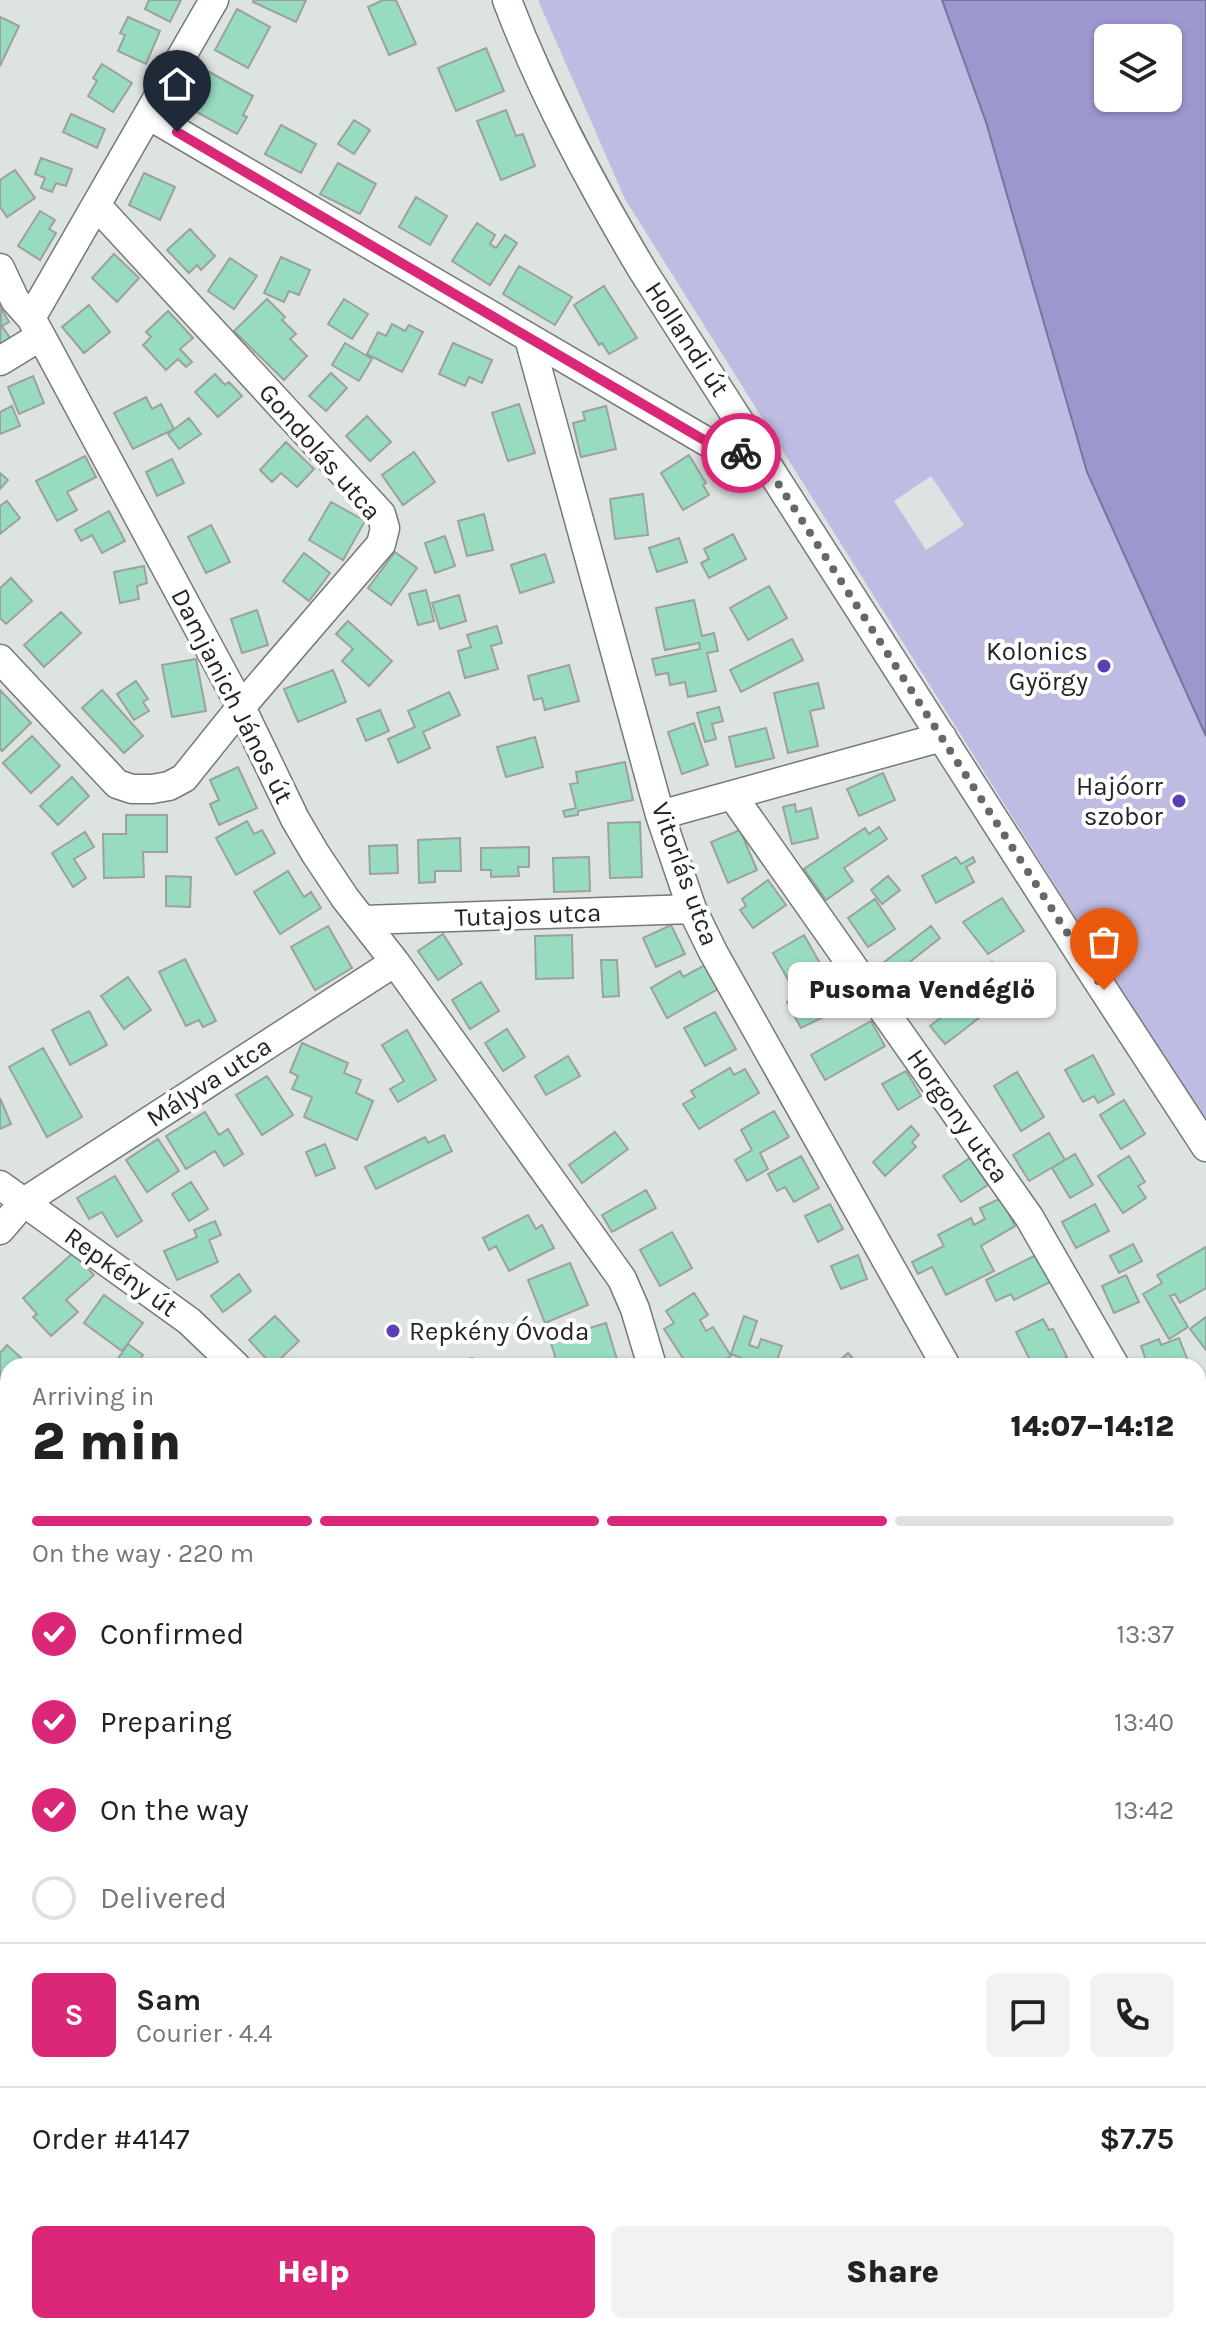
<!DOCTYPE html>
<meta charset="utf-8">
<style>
:root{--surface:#fff;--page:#f2f2f2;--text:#222;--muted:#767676;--line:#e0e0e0;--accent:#db2777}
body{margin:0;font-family:Karla,sans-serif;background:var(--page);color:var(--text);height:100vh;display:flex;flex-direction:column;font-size:30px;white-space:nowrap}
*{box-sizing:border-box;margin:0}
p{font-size:26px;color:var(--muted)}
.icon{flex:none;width:44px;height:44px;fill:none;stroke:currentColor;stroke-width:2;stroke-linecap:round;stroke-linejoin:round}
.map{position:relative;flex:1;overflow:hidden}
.side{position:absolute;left:0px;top:1358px;width:1206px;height:976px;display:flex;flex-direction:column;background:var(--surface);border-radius:24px 24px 0 0;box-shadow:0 2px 6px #0004}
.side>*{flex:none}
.fabs{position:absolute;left:1094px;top:24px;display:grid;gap:16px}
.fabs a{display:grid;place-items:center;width:88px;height:88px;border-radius:12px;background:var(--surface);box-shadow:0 2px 6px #0004;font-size:40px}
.pin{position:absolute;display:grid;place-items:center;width:68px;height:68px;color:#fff;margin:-82px -34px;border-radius:50% 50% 50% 0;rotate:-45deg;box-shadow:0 0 8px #0007}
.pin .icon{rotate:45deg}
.courier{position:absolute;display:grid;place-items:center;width:80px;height:80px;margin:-40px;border:6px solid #db2777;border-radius:50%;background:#fff;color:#222;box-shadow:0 2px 10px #0007}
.bubble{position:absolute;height:56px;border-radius:12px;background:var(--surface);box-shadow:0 2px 6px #0004;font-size:26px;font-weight:800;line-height:56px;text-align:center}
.summary em{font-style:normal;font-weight:800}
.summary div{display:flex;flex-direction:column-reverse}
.summary{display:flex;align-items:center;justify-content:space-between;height:136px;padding:0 32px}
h1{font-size:52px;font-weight:800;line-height:60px}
.bar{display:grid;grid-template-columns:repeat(4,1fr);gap:12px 8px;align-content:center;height:96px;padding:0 32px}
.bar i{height:10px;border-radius:6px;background:var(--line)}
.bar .active{background:var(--accent)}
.bar p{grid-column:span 4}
.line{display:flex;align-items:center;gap:20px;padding:0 32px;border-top:2px solid var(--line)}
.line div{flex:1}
.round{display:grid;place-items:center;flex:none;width:84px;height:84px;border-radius:12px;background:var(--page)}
ol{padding:0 32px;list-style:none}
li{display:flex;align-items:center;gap:24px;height:88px}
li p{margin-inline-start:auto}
li .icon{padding:8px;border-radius:50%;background:var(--accent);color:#fff;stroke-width:4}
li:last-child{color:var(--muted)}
li i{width:44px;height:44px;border:4px solid var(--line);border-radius:50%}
.cta{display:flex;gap:16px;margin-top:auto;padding:16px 32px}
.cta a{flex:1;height:92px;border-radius:12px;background:var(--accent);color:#fff;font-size:32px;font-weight:800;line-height:92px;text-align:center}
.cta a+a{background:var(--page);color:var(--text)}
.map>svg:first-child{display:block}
.green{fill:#bebce2;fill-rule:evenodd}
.water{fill:#9c97ce;stroke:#78759b;stroke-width:2;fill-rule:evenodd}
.building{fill:#98dcc0;stroke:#9ca19f;stroke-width:2}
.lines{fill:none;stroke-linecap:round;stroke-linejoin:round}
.minor-casing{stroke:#757a77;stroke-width:31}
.minor{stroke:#fff;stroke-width:28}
.done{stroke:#646866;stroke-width:8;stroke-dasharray:0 14.4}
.route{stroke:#db2777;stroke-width:10}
.poi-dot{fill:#5c3fb7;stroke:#fff;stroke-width:3}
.labels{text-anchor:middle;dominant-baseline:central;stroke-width:8;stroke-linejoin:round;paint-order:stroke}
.street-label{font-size:26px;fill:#232524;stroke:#fff}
.poi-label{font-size:26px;fill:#232524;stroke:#fff;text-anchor:end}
</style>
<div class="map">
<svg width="1206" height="2334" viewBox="0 0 1206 2334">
<rect width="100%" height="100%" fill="#dde3e0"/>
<path class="green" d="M538,0h404l44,122 101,350 119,264v390l-581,-927zM931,476l33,49 -38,25 -32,-49z"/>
<path class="water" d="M942,0h264v736l-119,-264 -101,-350zM1108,38h60v60h-60z"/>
<path class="building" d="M149,0h32l-11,22 -25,-13z
M254,0h52l-10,22 -43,-20z
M383,0h13l20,44 -27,11 -21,-48z
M237,9l33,18 -22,41 -33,-18z
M0,17l19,9 -19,40z
M128,17l32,14 -14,33 -28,-13 7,-16 -5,-2z
M486,48l18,43 -48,20 -18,-43z
M102,64l30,19 -19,29 -25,-16 9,-15 -4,-3z
M202,68l51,28 -10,19 4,2 -10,17 -55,-30z
M506,110l10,26 7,-2 12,32 -34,14 -24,-59z
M71,114l34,15 -8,19 -34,-16z
M354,120l16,10 -16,24 -16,-10z
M281,125l35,19 -15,29 -36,-19z
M41,158l31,11 -6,17 -10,-3 -4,9 -11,-4 4,-10 -10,-4z
M338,163l38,21 -16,30 -40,-20z
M15,170l20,28 -28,19 -7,-10v-27z
M144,173l31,14 -15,33 -31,-15z
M416,197l31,19 -17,29 -31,-18z
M40,211l15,9 -6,9 7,4 -16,27 -22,-14z
M477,223l18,12 -5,9 6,4 9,-13 12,8 -27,42 -38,-24z
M190,229l25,27 -14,14 -4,-5 -8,8 -22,-23z
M114,254l25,24 -22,24 -25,-24z
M281,257l29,13 -11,25 -10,-4 -5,11 -20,-9z
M230,258l27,18 -23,33 -26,-18z
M519,266l53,31 -17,28 -52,-31z
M604,286l33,52 -28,16 -7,-11 -3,2 -25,-40z
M267,299l18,18 -3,3 14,14 -6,5 17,17 -23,24 -50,-49z
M344,299l24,15 -16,25 -24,-15z
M89,305l21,27 -26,21 -22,-26z
M1,308l8,14 -7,4 10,15 -12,8z
M168,311l25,27 -13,11 12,13 -6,5 -8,-8 -12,11 -23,-25 8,-8 -5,-5z
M392,324l13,7 4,-6 14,7 -21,40 -35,-18 11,-22 8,4z
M345,343l27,16 -13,22 -27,-16z
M453,343l39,17 -10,23 -13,-6 -4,9 -26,-12z
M331,373l16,15 -21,23 -17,-15z
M215,374l10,11 4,-3 13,14 -24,21 -23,-25z
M33,376l11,27 -25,11 -11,-27z
M146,397l6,12 9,-5 13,25 -41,20 -19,-36z
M519,404l16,49 -27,8 -16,-48z
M12,406l8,20 -20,8v-22z
M606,406l10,43 -35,8 -8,-34 12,-3 -2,-8z
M367,416l24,26 -21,19 -24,-25z
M189,418l12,16 -22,15 -11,-15z
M286,442l28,27 -17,18 -16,-14 -9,9 -12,-12z
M414,452l21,30 -32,23 -21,-30z
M689,455l17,28 -3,2 6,10 -26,15 -22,-37z
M85,456l11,21 -29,15 10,18 -20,11 -21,-40z
M172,459l12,24 -27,13 -11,-24z
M0,473l8,7 -8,9z
M643,494l5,41 -33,4 -5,-40z
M7,501l13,17 -20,16v-28z
M331,502l34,19 -22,39 -34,-20z
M109,511l16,30 -23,12 -10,-18 -11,6 -6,-11z
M484,514l9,36 -26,6 -9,-35z
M211,525l19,37 -24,11 -18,-36z
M733,534l13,25 -37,19 -8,-15 8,-4 -5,-10z
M445,536l10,30 -20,7 -10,-30z
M679,538l8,24 -30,10 -8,-24z
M395,552l22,16 -26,37 -23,-17z
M304,553l26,20 -21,28 -26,-20z
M545,554l9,28 -34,11 -9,-28z
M144,566l3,17 -10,3 2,13 -19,4 -6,-31z
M11,578l21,23 -26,23 -6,-6v-30z
M769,586l18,32 -39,22 -18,-32z
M426,590l8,31 -16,4 -9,-31z
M459,595l7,26 -26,8 -8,-26z
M694,600l8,36 12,-3 4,18 -11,2 9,38 -28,6 -3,-15 -15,3 -2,-12 -12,2 -4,-16 48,-10 -1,-6 -34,7 -9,-42z
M257,610l11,35 -26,8 -11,-34z
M61,612l20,21 -37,34 -20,-22z
M348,621l44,40 -23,25 -27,-25 11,-12 -17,-15z
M497,626l5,17 -11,3 7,23 -33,9 -7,-27 13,-4 -4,-12z
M792,639l11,21 -62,32 -11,-22z
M196,659l10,52 -34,6 -10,-52z
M569,665l10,36 -34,9 -3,-12 -8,2 -6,-24z
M333,670l13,32 -48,20 -14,-33z
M136,681l12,18 -5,3 6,9 -15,9 -17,-26z
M818,683l6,25 -14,3 8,35 -30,7 -14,-60z
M0,690l31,33 -29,28 -2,-2z
M102,690l41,46 -19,17 -42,-45z
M449,692l11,23 -37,17 7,16 -32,15 -10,-24 27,-12 -7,-16z
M719,707l4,14 -11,3 4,15 -11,3 -8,-29z
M380,710l9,21 -23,10 -9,-22z
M694,723l14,42 -26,9 -14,-42z
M766,728l8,30 -38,9 -7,-30z
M32,736l28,30 -29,27 -28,-30z
M535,737l8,30 -37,10 -9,-30z
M625,762l8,38 -55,11v4l-13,2 -2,-6 13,-3 -6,-24 8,-1 -2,-11z
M238,767l19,41 -38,17 -9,-21 9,-4 -9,-20z
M883,773l12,27 -36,16 -12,-27z
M72,777l17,19 -31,29 -18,-19z
M795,804l1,8 15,-4 7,30 -26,6 -9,-37z
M126,815h41v37h-24l1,25 -40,1 -1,-44h23z
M247,821l7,13 8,-4 13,23 -39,22 -20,-37z
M640,822l2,55 -32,1 -2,-55z
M879,827l8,12 -43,29 9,13 -27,19 -22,-31 61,-41 4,6z
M740,830l17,40 -29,13 -17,-41z
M85,832l9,15 -20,12 12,19 -13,9 -21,-34z
M460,838l1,33h-26v11l-16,1 -1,-43z
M397,845l1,28 -28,1 -1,-28z
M529,847v20h-11l1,9 -28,1v-7h-10v-22z
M589,857l1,34 -36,1 -1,-34z
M956,857l5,7 12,-7 2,5 -9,5 8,15 -38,21 -14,-27z
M288,871l16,26 7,-5 10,16 -41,26 -26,-42z
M166,876l25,1 -1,30 -24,-1z
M888,876l12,14 -18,14 -11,-14z
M768,880l18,25 -33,23 -13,-18 6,-4 -4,-7z
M1002,898l22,33 -36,23 -25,-32z
M875,899l20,30 -27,18 -20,-29z
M671,925l14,29 -29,13 -13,-29z
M328,926l24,42 -37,22 -24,-43z
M931,926l9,12 -29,23 11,14 -24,18 -20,-26z
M443,934l19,30 -24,16 -20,-29z
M572,935l1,43 -37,1 -1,-43z
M804,935l17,30 -31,18 -17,-30z
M185,959l31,62 -13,6 -4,-7 -13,6 -27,-54z
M601,960h16l2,36 -16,1z
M992,962l21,44 -21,10 -11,-25 -44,21 -8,-17z
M705,965l13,24 -51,29 -16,-30 29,-17 3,6z
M839,976l13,27 -51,25 -14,-26z
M128,977l23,33 -27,19 -23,-33z
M481,982l18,29 -29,18 -18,-29z
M965,999l14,19 -34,26 -15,-18z
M89,1011l18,34 -37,20 -18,-35z
M715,1012l21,37 -31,17 -21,-38z
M871,1021l14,25 -60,34 -14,-25z
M507,1029l18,28 -22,14 -18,-28z
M407,1030l29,50 -38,22 -8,-13 14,-8 -22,-36z
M302,1043l46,20 -4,10 17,7 -5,13 17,8 -16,39 -53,-23 8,-20 -20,-8 6,-13 -8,-4z
M43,1048l39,69 -35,20 -38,-70z
M1093,1055l21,39 -16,9 -4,-7 -11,6 -18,-32z
M568,1056l12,20 -34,19 -11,-19z
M730,1068l4,7 11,-6 14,24 -60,36 -16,-25 12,-7 -4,-6z
M906,1071l15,25 -23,14 -16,-26z
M1017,1072l27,45 -23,14 -27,-45z
M267,1076l26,39 -31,20 -26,-40z
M0,1098l11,26 -11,5z
M1124,1100l21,34 -24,15 -21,-34z
M774,1111l15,26 -29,16 8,16 -21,12 -12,-21 17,-10 -11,-20z
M205,1112l14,23 9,-6 15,25 -19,12 -9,-15 -29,18 -20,-33z
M911,1126l8,9 -7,7 4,5 -31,29 -12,-14z
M615,1132l13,17 -46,34 -13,-18z
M1049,1133l16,27 -36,21 -16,-26z
M444,1135l8,16 -76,38 -11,-22 60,-30 3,6z
M158,1139l21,32 -32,21 -21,-32z
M325,1144l10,24 -19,8 -10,-24z
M1075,1154l18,31 -23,13 -18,-30z
M801,1156l18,32 -25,14 -9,-15 -8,4 -9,-17z
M1129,1156l16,26 -7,4 8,12 -23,15 -25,-37z
M970,1158l18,27 -27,17 -18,-26z
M115,1176l27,45 -25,16 -15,-25 -13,7 -12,-21z
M191,1182l17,27 -19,12 -17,-27z
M646,1190l10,18 -44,24 -10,-17z
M1001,1198l14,28 -34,20 13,25 -48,24 -14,-28 -14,7 -6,-12 32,-16 -6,-11 33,-17 3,7 11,-6 -5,-11z
M830,1204l13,25 -25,13 -13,-26z
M1095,1204l14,27 -33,17 -14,-26z
M528,1215l8,14 6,-4 12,23 -45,23 -13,-25 -7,4 -6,-12z
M215,1221l6,14 -12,5 9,22 -41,18 -13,-29 33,-14 -3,-7z
M672,1232l20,36 -32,18 -20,-36z
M1133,1244l9,17 -23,12 -9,-17z
M1206,1247v41l-26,15 -5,-9 -5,2 18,31 -19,12 -26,-45 19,-11 -5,-8z
M73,1253l21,22 -28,25 12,12 -27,24 -18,-19 4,-3 -14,-16z
M1040,1253l14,27 -40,20 -3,-6 -15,7 -10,-21z
M858,1255l9,24 -26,10 -10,-23z
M570,1263l18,42 -43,18 -17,-43z
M239,1274l12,17 -28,21 -12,-16z
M1126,1275l13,27 -25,11 -12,-27z
M694,1293l14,22 -8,5 6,11 7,-4 18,29 -16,10h-27l-24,-37 10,-6 -8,-12z
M104,1295l39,28 -21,28 -38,-28z
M275,1316l24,25 -26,25 -24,-26z
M744,1316l13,5 -8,24 9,3 3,-9 21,7 -7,20h-31l2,-6 -15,-6z
M1206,1317v33l-16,-21z
M1043,1319l6,11 4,-1 14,28 -18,9h-16l-17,-34z
M606,1323l13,43h-61l-8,-26z
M1179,1338l9,23 -15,5h-25l-7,-20 18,-7 2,6z
M128,1344l15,11 -8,11h-22z
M7,1345l23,21h-22v26l-8,-7v-32z
M848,1353l12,13 -24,-2z
M472,1358l3,8h-24z
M1206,1386v30l-8,3v-30z
M3,1400l5,4v16l-8,10v-26z
M0,1503l8,7v11l-8,9z
M8,1543v20l-8,-7v-5z
M1198,1547h8v32h-8z
M1206,1654v55l-8,-5v-36z
M8,1671v44l-8,-4v-25z
M0,1720l8,5v25l-7,13z
M1198,1757l8,5v29l-8,13z
M1198,1870l8,5v26l-8,13z
M8,1925v41l-8,-11v-24z
M6,2286l2,40h16l-18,8h-6v-45z
M121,2326h35l4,8h-35z
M310,2326h46l-13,8h-28z
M470,2326h9l4,8h-31z
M542,2326h14l5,8h-33z
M980,2326h19l3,8h-26l-3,-5z
M1115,2326h34l-8,8h-19z
M1169,2326h17l8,8h-32z"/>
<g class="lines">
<defs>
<path id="minor" d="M507,0c36,95 84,184 136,271l445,695 118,181
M150,116l578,338 28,-5
M0,268l15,32 16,18 10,18 200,371 54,112 20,34 30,45 50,64 227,317 13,30 17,57
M31,318l183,-318
M529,338l131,477 32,94 21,43 233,414
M0,361l41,-25
M0,659l117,125 15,5h20l17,-3 15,-8 57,-71 140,-163 4,-16 -4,-14 -284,-308
M732,795l297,422 86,149
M660,815l282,-78
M364,920l328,-11
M0,1185l189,136 47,45
M0,1230l24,-28 371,-240
M0,1473l8,7
M1198,1513l8,13
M1198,1727l8,5
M0,1799l8,5
M1198,2011l8,6
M0,2125l8,31
M0,2248l8,-4
M1198,2277l8,8
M79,2326l3,8
M401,2326l5,8
M943,2326l4,8
M721,2334l79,-8
M1036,2334l10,-8"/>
</defs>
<use href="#minor" class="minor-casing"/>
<use href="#minor" class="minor"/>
</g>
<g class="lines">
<path class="done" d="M741,453l15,-4 348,541"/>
<path class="route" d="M177,132l551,322 13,-1"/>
</g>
<g class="poi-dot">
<circle cx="1104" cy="666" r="8"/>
<circle cx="1179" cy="801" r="8"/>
<circle cx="393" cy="1331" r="8"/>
</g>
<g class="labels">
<g class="street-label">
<text transform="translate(687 339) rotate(57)">Hollandi út</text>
<text transform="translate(320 452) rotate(49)">Gondolás utca</text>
<text transform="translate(232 696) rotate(63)">Damjanich János út</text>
<text transform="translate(685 874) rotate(70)">Vitorlás utca</text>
<text transform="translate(528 915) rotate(-2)">Tutajos utca</text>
<text transform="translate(209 1082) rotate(-33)">Mályva utca</text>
<text transform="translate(958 1116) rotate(55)">Horgony utca</text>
<text transform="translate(121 1272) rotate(36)">Repkény út</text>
</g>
<g class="poi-label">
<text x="1088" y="651">Kolonics<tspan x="1088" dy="30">György</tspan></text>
<text x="1163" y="786">Hajóorr<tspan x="1163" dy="30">szobor</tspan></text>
<text x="409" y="1331" text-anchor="start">Repkény Óvoda</text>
</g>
</g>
</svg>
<div class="fabs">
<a><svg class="icon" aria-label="layers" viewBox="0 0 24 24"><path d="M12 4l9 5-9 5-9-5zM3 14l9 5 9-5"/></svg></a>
</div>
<div class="pin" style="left:1104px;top:990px;background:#ea580c"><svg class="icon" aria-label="bag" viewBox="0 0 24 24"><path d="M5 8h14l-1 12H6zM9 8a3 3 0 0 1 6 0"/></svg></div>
<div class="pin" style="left:177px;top:132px;background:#1f2937"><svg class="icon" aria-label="home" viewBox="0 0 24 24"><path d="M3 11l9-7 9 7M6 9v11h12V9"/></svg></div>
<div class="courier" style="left:741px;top:453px"><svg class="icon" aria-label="bike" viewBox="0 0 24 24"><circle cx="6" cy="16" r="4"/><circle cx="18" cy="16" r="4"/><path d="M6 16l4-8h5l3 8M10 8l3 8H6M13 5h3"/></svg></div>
<div class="bubble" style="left:788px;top:962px;width:268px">Pusoma Vendéglő</div>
<section class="side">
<div class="summary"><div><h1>2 min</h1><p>Arriving in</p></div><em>14:07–14:12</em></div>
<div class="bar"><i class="active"></i><i class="active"></i><i class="active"></i><i></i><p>On the way · 220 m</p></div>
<ol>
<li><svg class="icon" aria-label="check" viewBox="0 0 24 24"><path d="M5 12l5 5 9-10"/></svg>Confirmed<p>13:37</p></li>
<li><svg class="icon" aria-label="check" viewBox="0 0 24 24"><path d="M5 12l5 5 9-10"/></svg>Preparing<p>13:40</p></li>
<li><svg class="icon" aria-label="check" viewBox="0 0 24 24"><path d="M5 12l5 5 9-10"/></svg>On the way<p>13:42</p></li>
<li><i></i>Delivered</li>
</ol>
<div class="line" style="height:144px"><b class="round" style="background:var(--accent);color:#fff">S</b><div><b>Sam</b><p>Courier · 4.4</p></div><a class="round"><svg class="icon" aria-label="chat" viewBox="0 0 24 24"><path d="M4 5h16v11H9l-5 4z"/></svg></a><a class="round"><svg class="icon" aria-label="phone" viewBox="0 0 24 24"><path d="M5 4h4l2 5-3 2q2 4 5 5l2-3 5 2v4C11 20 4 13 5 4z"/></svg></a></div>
<div class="line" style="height:104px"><div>Order #4147</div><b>$7.75</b></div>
<div class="cta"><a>Help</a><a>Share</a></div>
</section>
</div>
